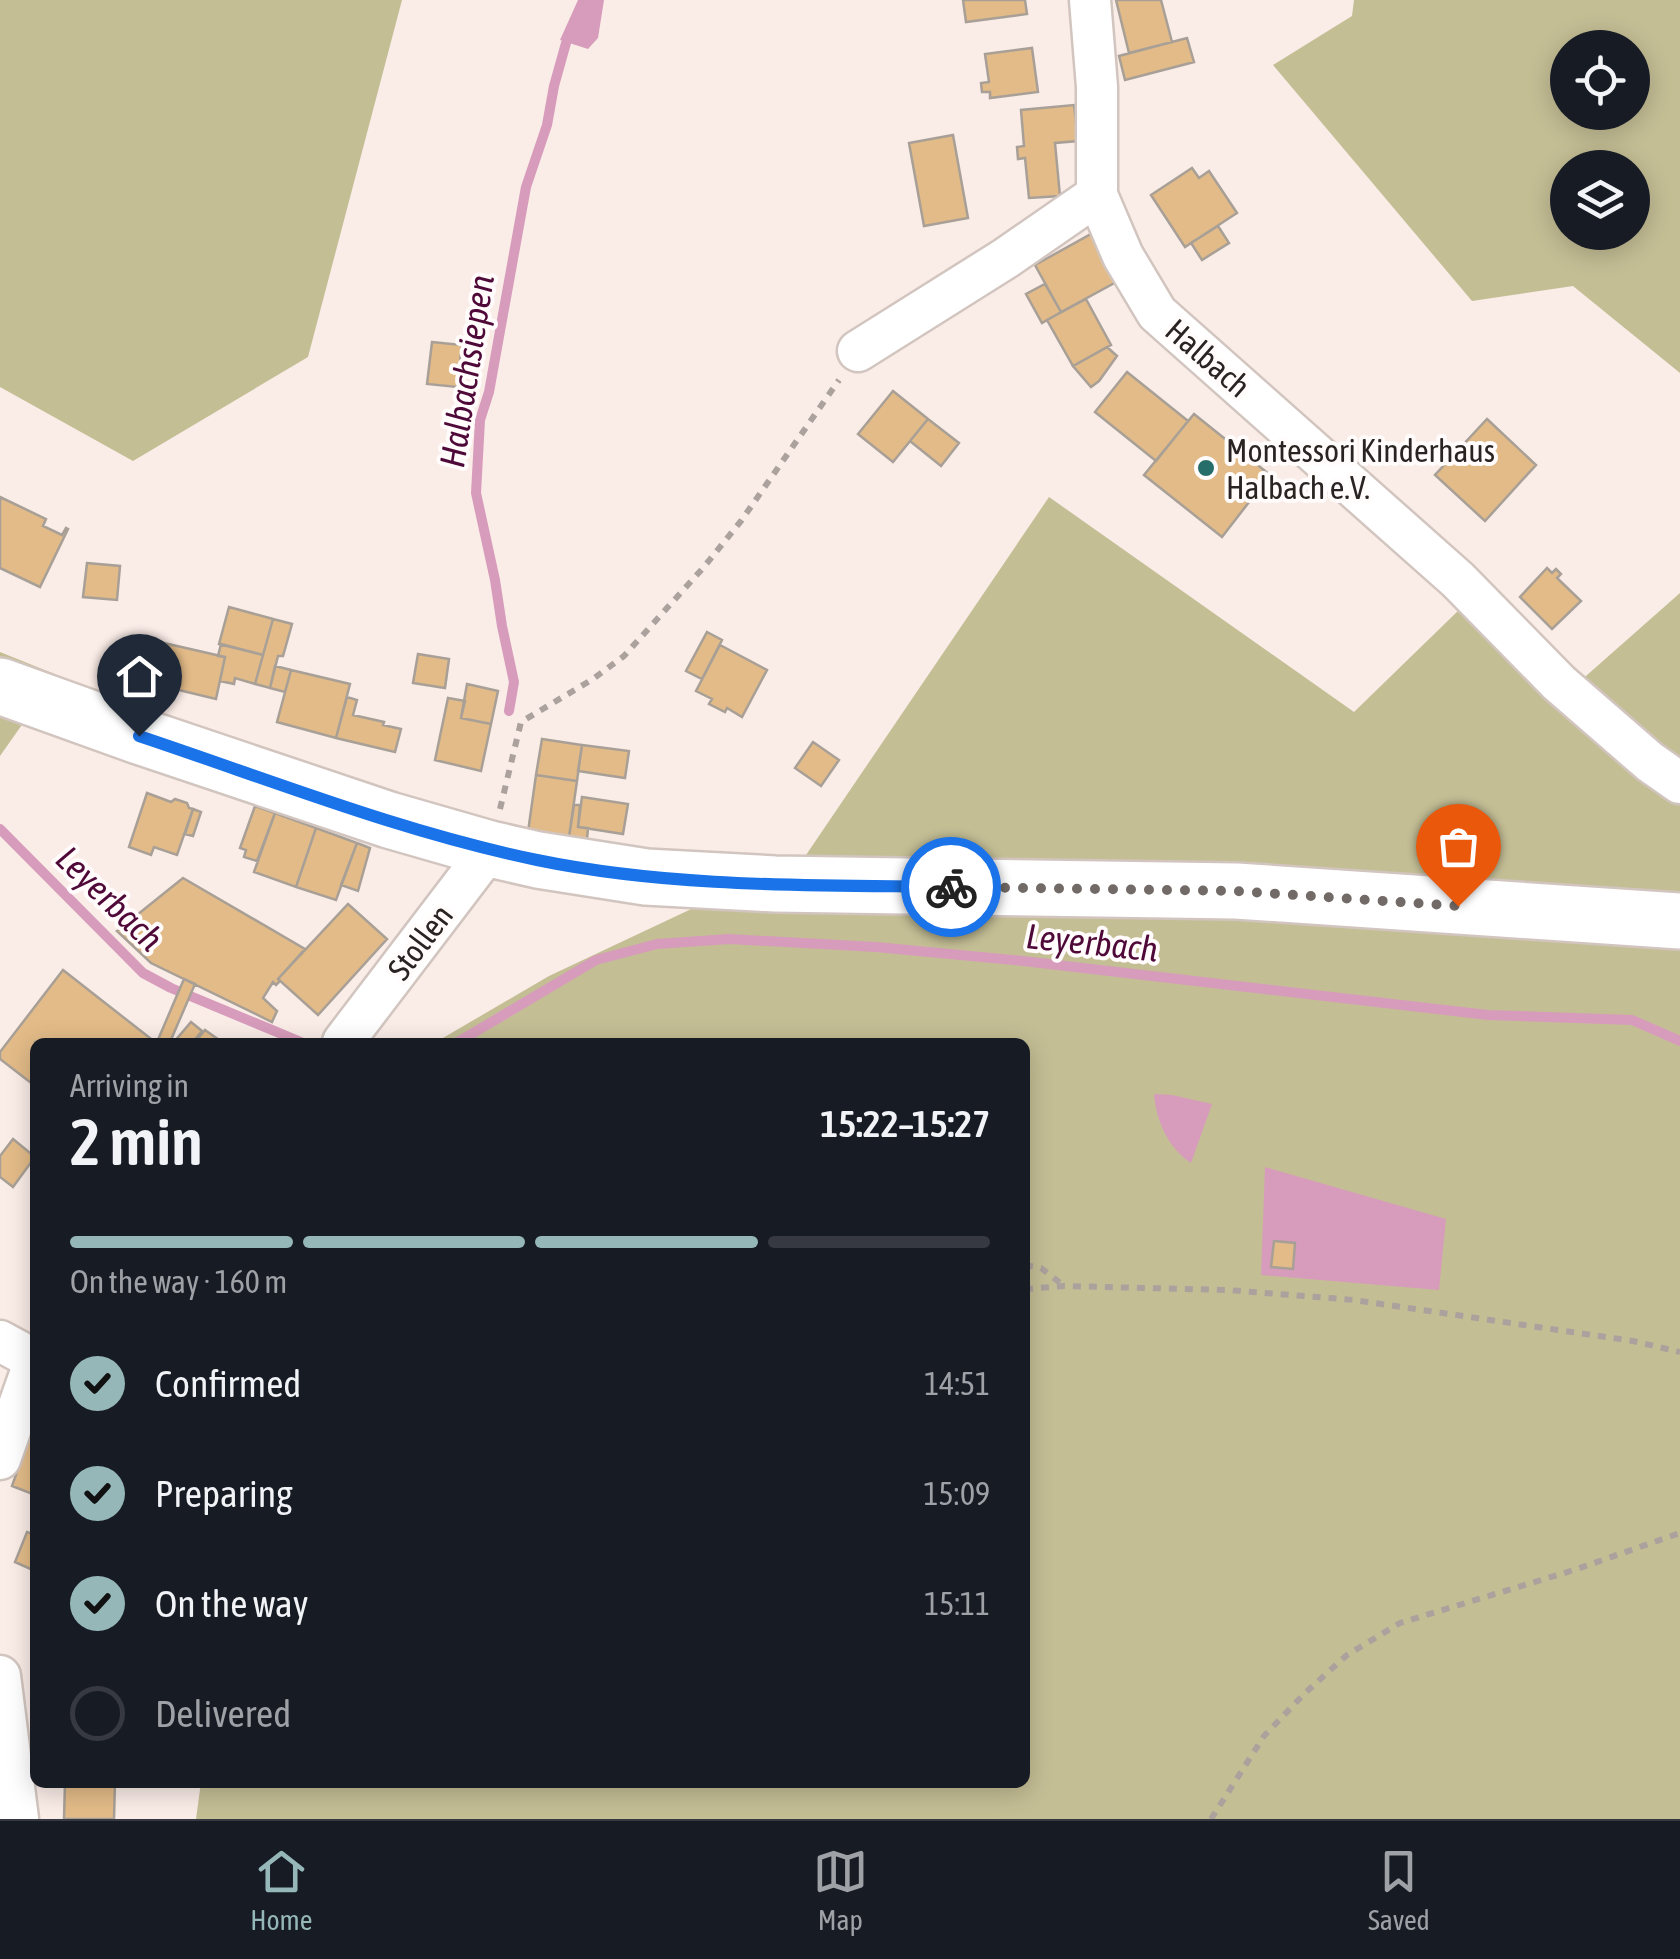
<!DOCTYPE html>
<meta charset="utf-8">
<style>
:root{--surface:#171b24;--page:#242831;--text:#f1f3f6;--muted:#9ea1a6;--line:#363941;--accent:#95b7b7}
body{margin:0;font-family:"Asap Condensed",sans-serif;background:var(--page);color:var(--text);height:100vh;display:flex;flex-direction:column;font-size:38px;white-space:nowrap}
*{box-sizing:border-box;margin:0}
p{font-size:32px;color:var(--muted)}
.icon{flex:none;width:55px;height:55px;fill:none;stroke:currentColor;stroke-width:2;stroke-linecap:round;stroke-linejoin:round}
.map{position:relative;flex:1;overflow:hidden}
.drawer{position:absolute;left:30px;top:1038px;width:1000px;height:750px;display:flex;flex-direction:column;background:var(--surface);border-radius:15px;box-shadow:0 5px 25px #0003}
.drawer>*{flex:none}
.controls{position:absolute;left:1550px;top:30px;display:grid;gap:20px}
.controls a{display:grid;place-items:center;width:100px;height:100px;border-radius:50%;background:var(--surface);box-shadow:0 5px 25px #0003;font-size:50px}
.pin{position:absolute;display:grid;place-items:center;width:85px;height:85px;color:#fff;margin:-102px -42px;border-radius:50% 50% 50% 0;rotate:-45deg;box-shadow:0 0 10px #0007}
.pin .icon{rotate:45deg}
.courier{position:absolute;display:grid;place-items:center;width:100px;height:100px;margin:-50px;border:8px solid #1a73e8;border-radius:50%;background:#fff;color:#222;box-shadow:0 2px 12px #0007}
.headline em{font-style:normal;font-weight:600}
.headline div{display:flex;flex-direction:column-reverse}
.headline{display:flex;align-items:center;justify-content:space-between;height:170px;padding:0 40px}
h1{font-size:65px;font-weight:600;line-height:75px}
.bar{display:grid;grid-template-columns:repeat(4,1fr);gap:15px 10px;align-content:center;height:120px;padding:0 40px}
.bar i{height:12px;border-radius:8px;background:var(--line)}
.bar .current{background:var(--accent)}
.bar p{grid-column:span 4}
ol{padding:0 40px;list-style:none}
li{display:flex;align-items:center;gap:30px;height:110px}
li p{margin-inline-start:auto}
li .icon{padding:10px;border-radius:50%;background:var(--accent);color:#111;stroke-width:4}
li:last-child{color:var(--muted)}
li i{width:55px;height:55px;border:5px solid var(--line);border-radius:50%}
.dock{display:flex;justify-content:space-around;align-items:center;height:140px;border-top:2px solid var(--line);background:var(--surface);font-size:28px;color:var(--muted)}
.dock a{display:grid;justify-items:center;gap:5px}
.dock .current{color:var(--accent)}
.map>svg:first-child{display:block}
.green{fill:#c4be95;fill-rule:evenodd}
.water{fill:#d79cbb}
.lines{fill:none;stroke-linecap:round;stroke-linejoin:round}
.stream{stroke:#d79cbb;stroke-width:10}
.building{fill:#e3bb88;stroke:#a8a096;stroke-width:2.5}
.minor-casing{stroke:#d2c5bf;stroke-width:45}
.secondary-casing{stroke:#d2c5bf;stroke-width:60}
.path{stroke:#aba19d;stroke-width:6;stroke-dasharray:8 8;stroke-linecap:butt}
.minor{stroke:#fff;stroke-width:40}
.secondary{stroke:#fff;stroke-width:55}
.done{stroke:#726a67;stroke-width:10;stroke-dasharray:0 18}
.route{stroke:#1a73e8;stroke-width:12}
.poi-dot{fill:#256e69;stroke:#fffcfb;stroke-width:4}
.labels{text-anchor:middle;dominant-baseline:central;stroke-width:8;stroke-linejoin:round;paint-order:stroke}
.street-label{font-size:32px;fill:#292422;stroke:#fffcfb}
.poi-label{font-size:32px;fill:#292422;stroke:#fffcfb;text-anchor:start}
.water-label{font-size:35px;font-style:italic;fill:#4f0938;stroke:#fffcfb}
</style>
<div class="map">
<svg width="1680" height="1819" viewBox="0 0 1680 1819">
<rect width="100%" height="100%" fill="#faece7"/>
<path class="green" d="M0,0h402l-94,357 -175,104 -133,-74z
M1354,0h326v373l-107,-87 -101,15 -199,-236 79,-49zM1568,48h64v64h-64zM1568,168h64v64h-64z
M1049,497l305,215 107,-104 100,90 119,-105v1226h-1484l5,-37h824v-740h-589l113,-66 257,-121z
M0,652l57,23 -57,81z"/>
<path class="water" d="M578,0h26l-6,38 -10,11 -28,-9z
M1154,1094l18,1 40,9 -21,59c-23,-15 -35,-43 -37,-69z
M1265,1167l181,52 -7,71 -178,-15z"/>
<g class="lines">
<path class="stream" d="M509,711l5,-29 -12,-56 -7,-46 -19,-87 4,-73 9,-28 37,-205 21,-62 7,-39 12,-43
M0,829l143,144 28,15 130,54
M458,1042l138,-82 61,-16 72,-5 147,8 147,14 465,54 144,5 48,21"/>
</g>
<path class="building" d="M963,0h62l2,14 -61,8z
M1116,0h45l11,42 -43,11z
M1187,38l7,24 -69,18 -6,-24z
M1032,48l6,44 -48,6v-6h-8l-1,-9 8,-1 -4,-28z
M1074,105l4,36 -23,2 5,53 -31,2 -4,-40 -7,1 -1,-12 7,-1 -3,-36z
M953,135l15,83 -44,8 -15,-83z
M1192,168l7,10 10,-7 28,42 -52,34 -34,-52z
M1218,226l11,17 -27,17 -11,-17z
M1091,234l27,47 -57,31 -26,-47z
M1045,284l16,28 -19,11 -16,-29z
M1086,299l25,46 -38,21 -26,-46z
M432,342l30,3 -5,42 -30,-3z
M1107,347l10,9 -18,25 -8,6 -18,-21z
M1127,372l61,49 -32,40 -61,-49z
M893,391l35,28 -35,43 -35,-28z
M1194,414l76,61 -48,62 -78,-62z
M928,419l31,24 -18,23 -31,-25z
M1487,419l49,46 -51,56 -50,-46z
M0,497l46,22 -3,7 19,9 4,-7 2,1 -28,58 -40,-19z
M87,563l33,3 -3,34 -34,-3z
M1547,568l5,5 4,-4 5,5 -4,4 24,23 -29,28 -32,-32z
M229,607l44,12 -10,36 -44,-11z
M273,619l19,5 -9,32h-5l-8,32 -15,-4z
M707,632l15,8 -20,39 -16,-8z
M164,643l61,14 -9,42 -62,-15z
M221,644l42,11 -8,29 -20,-6 -1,6 -14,-3 5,-24 -7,-1z
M720,645l47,25 -25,47 -15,-9 -2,4 -16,-8 3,-5 -16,-8z
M418,654l31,5 -4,29 -32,-5z
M275,666l16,4 -6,22 -15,-4z
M291,670l59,14 -14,54 -59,-16z
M467,684l31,7 -7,33 -30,-6z
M347,697l10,3 -4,15 31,7 -1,3 18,4 -6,23 -59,-14z
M448,698l17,3 -4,17 30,6 -10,47 -46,-11z
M542,739l40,6 -5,36 -41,-6z
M813,742l26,18 -18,26 -26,-18z
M582,745l47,6 -4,27 -47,-7z
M536,775l41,6 -8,56 -41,-5z
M147,793l24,9 4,-3 12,4 2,5 4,1 -16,46 -23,-8 -3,8 -22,-8z
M582,797l46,7 -5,30 -45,-7z
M574,805h6l-2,22 10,1 -1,11 -18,-2z
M255,806l20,7 -18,48 -13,-4 2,-7 -6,-2z
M193,809l8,3 -8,24 -8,-2z
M275,813l41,15 -20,59 -42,-15z
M316,828l41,15 -21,57 -40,-13z
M357,843l13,5 -12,43 -17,-6z
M183,878l122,71 -27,30 2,2 -4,4 -3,-3 -10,16 14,13 -5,11 -121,-59 -34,-32z
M348,904l39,35 -69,76 -40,-36z
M63,970l92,72h-120v44l-35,-27v-7z
M184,979l11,5 -25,58h-13z
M191,1022l11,9 -9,11h-19z
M205,1030l17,12h-27z
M13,1139l22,18 -22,30 -13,-10v-21z
M1274,1241l21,2 -2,26 -22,-2z
M35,1421v74l-23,-9z
M27,1532l8,3v36l-20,-9z
M65,1782h50l-1,37h-50z"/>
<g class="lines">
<defs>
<path id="minor" d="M1090,0l7,87v108l26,61 34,57 301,267 101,103 91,79 30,21
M858,351l148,-93 91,-63
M343,1042l147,-193
M0,1341l35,19
M0,1459l35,-99
M0,1676l18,143"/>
<path id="secondary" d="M0,686l139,50 250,84 101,29 48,11 108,17 129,7 461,7 444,30"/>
</defs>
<use href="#minor" class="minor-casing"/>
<use href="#secondary" class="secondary-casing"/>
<path class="path" d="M500,809l21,-87 72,-43 31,-23 79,-88 38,-47 98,-141
M1025,1265l16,3 22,17
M1025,1289l39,-3 164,4 126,10 279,41 47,11
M1211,1819l53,-83 41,-43 42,-38 53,-32 174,-53 106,-37"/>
<use href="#minor" class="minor"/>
<use href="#secondary" class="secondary"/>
</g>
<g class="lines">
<path class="done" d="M951,887l285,4 222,15"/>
<path class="route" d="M139,736c132,44 262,96 398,124 136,28 276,25 414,27"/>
</g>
<circle class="poi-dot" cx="1206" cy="468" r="10"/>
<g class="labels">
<g class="street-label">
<text transform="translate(1208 358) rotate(41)">Halbach</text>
<text transform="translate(420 942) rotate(-53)">Stollen</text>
</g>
<g class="poi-label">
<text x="1226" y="450">Montessori Kinderhaus<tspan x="1226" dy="37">Halbach e.V.</tspan></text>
</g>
<g class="water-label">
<text transform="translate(466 371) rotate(-81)">Halbachsiepen</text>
<text transform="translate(110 898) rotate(44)">Leyerbach</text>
<text transform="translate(1092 942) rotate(6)">Leyerbach</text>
</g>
</g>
</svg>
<div class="controls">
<a><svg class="icon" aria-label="locate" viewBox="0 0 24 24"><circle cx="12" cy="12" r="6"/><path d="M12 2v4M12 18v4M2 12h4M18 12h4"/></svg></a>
<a><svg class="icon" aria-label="layers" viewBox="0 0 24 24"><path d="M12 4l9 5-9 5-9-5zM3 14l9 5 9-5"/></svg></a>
</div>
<div class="pin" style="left:1458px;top:906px;background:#ea580c"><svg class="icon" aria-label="bag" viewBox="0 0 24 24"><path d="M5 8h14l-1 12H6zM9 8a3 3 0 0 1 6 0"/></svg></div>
<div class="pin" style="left:139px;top:736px;background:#1f2937"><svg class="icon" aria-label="home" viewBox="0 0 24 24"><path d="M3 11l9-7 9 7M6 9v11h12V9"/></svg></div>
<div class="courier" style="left:951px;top:887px"><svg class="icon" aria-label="bike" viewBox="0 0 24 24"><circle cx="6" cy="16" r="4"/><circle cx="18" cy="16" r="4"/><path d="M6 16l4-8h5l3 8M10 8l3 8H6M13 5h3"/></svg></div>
<section class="drawer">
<div class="headline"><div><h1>2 min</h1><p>Arriving in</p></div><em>15:22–15:27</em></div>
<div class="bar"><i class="current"></i><i class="current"></i><i class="current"></i><i></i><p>On the way · 160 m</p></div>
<ol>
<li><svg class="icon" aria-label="check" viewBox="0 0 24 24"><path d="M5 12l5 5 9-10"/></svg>Confirmed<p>14:51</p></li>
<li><svg class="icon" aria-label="check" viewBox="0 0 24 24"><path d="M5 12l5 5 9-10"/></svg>Preparing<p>15:09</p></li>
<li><svg class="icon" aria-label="check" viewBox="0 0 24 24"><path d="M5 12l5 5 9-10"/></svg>On the way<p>15:11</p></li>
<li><i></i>Delivered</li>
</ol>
</section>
</div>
<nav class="dock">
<a class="current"><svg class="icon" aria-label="home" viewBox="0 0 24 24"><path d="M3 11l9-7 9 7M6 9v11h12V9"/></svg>Home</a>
<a><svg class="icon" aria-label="map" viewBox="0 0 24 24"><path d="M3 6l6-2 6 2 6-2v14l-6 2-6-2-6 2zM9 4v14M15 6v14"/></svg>Map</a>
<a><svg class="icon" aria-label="saved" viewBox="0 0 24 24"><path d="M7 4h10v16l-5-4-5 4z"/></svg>Saved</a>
</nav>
